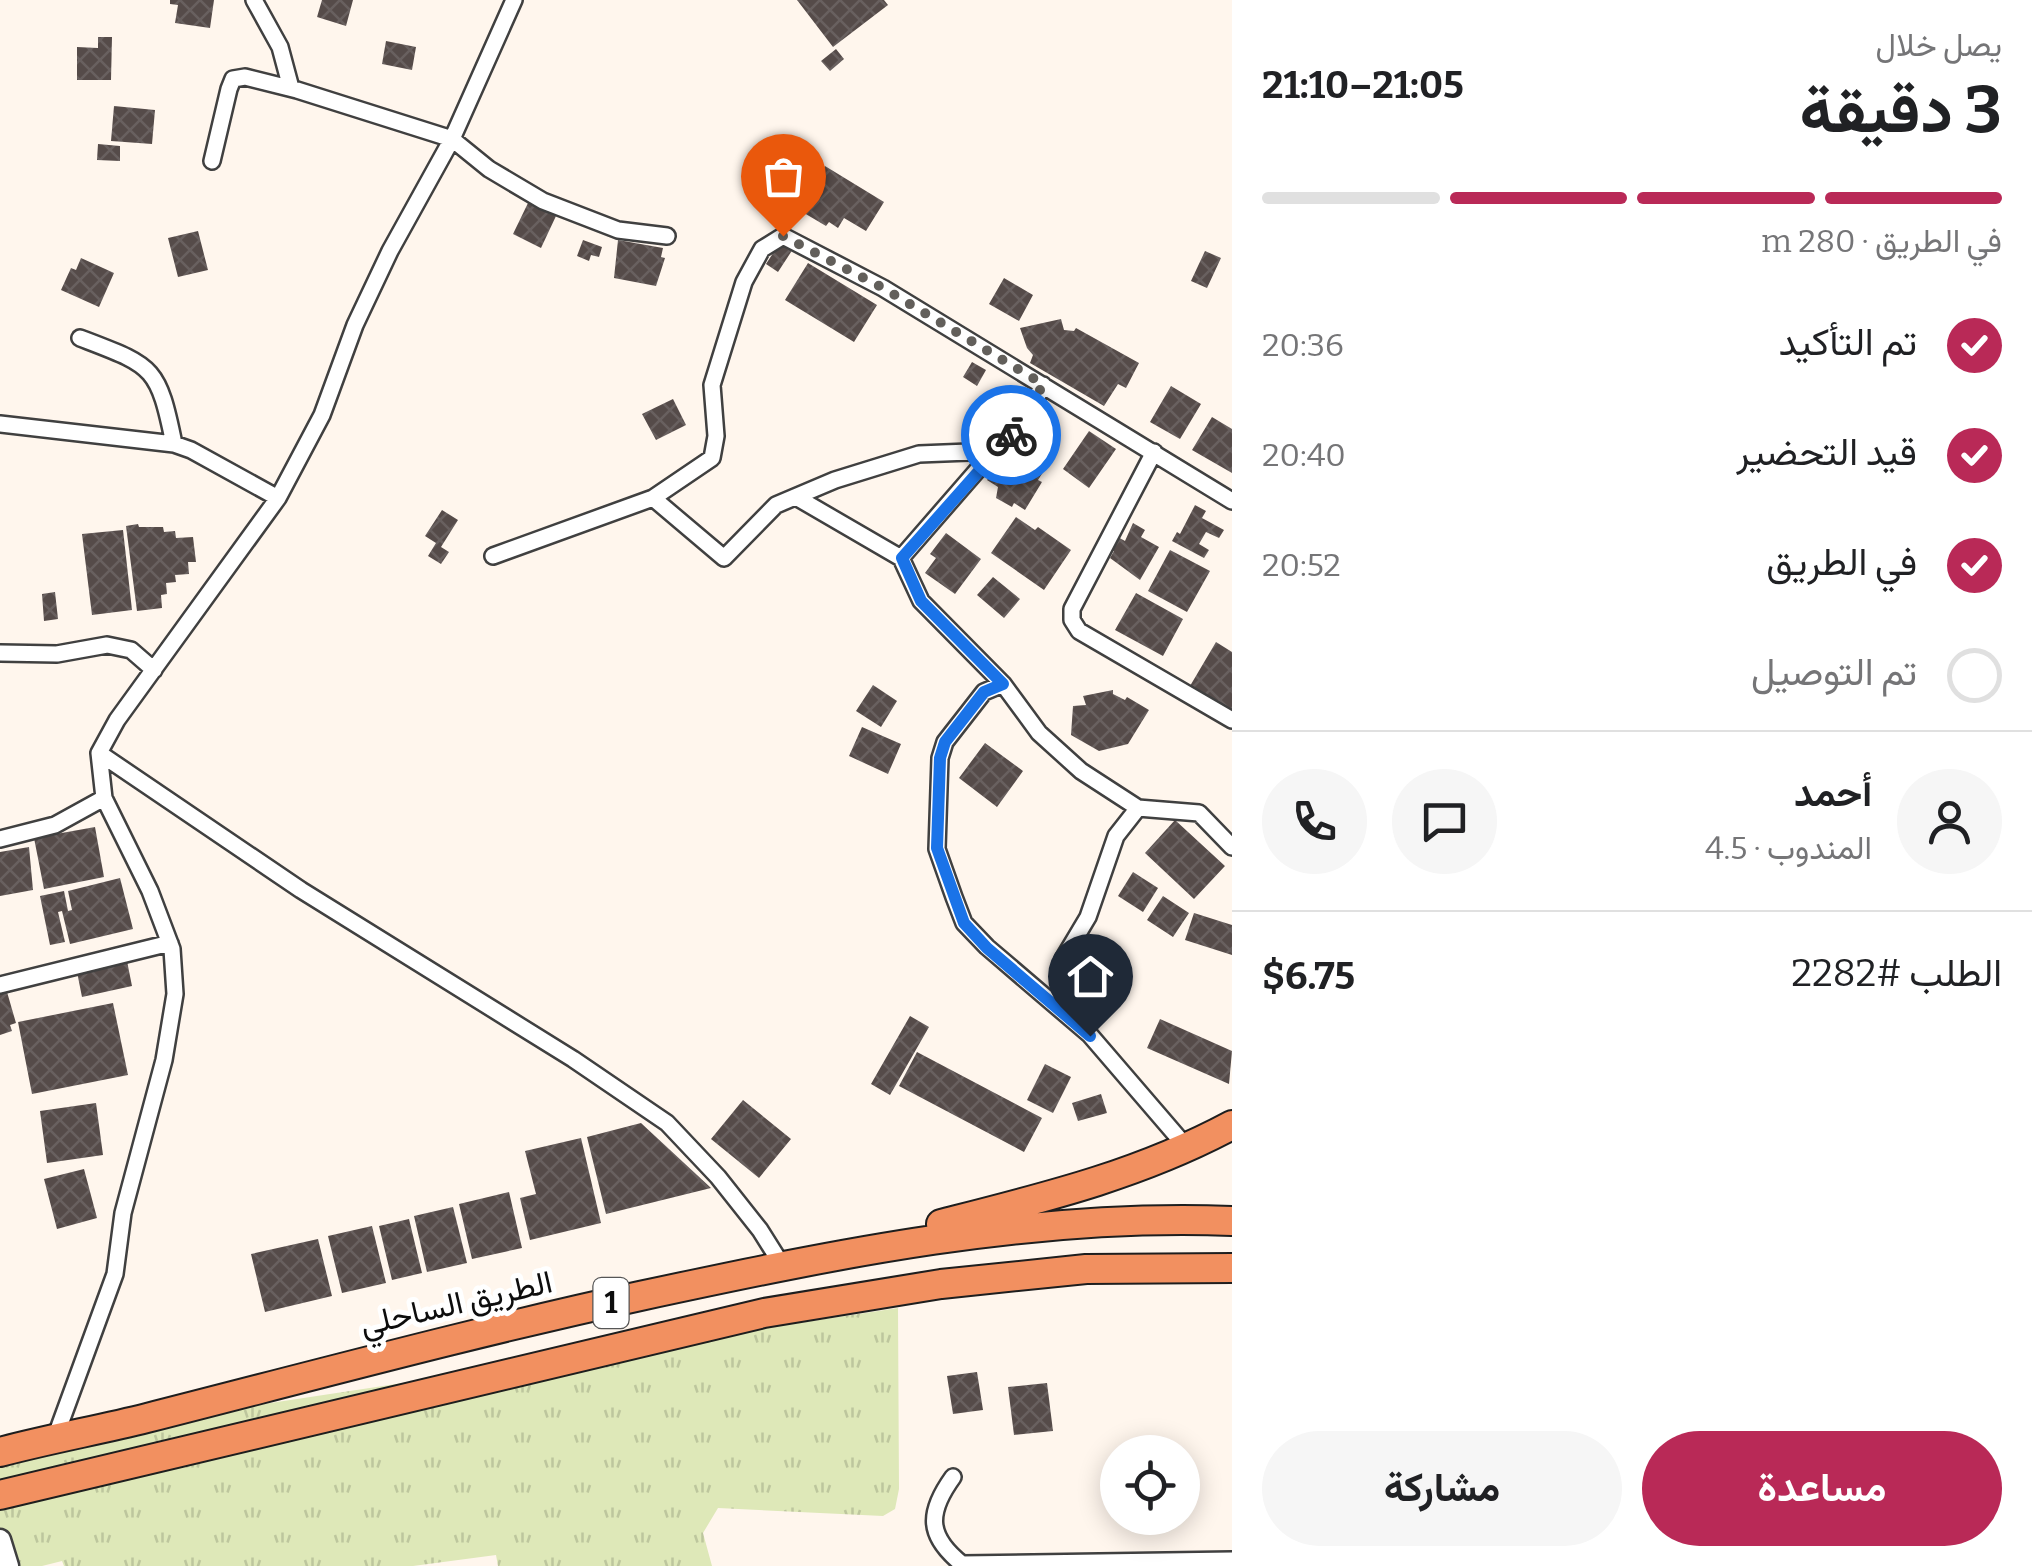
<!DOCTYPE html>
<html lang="ar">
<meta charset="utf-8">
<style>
:root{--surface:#fff;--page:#f6f6f6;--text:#202124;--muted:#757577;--line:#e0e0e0;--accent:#b92957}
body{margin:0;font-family:Bitter,Vazirmatn,serif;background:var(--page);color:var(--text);direction:rtl;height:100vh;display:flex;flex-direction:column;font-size:38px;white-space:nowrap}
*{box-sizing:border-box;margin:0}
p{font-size:32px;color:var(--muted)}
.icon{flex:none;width:55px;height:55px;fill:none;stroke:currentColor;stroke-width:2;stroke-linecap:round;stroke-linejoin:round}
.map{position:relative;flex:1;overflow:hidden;direction:ltr}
.side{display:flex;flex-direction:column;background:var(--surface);width:800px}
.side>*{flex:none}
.tools{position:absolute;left:1100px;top:1435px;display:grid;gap:20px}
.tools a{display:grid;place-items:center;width:100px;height:100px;border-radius:50%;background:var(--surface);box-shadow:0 5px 25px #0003;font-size:50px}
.pin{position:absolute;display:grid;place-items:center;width:85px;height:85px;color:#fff;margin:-102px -42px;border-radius:50% 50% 50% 0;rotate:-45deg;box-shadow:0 0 10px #0007}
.pin .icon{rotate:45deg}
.courier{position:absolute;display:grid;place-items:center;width:100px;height:100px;margin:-50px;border:8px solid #1a73e8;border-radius:50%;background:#fff;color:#222;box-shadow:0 2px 12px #0007}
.overview em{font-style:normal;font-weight:700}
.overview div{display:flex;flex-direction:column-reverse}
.overview{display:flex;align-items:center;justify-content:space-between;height:170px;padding:0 30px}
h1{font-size:65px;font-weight:700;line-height:75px}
.bar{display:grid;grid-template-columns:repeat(4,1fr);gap:15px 10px;align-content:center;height:120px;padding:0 30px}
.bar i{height:12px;border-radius:8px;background:var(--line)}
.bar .on{background:var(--accent)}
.bar p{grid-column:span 4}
.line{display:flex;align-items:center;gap:25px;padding:0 30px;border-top:2px solid var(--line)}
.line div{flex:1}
.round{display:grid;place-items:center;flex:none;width:105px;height:105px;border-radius:52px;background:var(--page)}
ol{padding:0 30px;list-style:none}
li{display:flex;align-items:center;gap:30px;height:110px}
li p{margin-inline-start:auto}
li .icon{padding:10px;border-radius:50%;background:var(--accent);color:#fff;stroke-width:4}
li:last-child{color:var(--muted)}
li i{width:55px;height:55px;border:5px solid var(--line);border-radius:50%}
.button{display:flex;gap:20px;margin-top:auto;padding:20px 30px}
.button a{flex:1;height:115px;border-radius:60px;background:var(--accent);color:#fff;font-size:40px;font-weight:700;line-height:115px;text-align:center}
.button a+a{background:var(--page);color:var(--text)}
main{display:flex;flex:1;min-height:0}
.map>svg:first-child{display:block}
.grass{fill:url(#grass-tufts)}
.building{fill:url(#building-cross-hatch)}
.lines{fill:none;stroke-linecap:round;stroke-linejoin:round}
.minor-casing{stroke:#404040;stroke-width:20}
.tertiary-casing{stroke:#404040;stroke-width:25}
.trunk-casing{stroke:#1e1e1e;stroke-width:32}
.minor{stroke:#fff;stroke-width:15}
.tertiary{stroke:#fff;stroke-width:20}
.trunk{stroke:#f29060;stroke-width:28}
.done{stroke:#625f5b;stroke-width:10;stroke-dasharray:0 18}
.route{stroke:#1a73e8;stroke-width:12}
.labels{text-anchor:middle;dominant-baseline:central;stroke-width:10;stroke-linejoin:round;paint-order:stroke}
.shield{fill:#fff;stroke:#565656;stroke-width:2.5}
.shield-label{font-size:30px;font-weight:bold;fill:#0d0d0d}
.street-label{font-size:32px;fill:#0d0d0d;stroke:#fff}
</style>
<main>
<section class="side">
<div class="overview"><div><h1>3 دقيقة</h1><p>يصل خلال</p></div><em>21:05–21:10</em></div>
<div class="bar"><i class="on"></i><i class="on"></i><i class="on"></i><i></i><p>في الطريق · 280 m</p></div>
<ol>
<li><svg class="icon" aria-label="check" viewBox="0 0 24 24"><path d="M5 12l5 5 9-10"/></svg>تم التأكيد<p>20:36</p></li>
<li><svg class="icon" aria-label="check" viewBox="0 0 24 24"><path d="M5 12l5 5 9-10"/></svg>قيد التحضير<p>20:40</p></li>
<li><svg class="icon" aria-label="check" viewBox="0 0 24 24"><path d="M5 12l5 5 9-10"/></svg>في الطريق<p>20:52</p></li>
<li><i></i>تم التوصيل</li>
</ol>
<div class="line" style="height:180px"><a class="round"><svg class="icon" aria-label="person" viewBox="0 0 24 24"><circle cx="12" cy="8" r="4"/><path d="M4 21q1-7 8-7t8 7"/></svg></a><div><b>أحمد</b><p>المندوب · 4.5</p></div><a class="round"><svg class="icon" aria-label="chat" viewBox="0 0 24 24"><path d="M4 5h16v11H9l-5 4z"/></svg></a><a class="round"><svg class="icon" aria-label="phone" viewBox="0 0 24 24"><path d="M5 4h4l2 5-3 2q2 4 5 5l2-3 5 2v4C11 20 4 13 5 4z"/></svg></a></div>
<div class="line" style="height:130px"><div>الطلب #2282</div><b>$6.75</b></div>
<div class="button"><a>مساعدة</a><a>مشاركة</a></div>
</section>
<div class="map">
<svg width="1232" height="1566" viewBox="0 0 1232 1566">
<defs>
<pattern id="grass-tufts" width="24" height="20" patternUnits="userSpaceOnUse" patternTransform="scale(2.5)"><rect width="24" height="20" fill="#dee8b8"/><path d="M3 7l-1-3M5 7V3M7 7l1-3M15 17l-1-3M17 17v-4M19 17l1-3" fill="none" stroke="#bdc69d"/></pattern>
<pattern id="building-cross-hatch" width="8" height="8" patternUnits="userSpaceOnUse" patternTransform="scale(2.5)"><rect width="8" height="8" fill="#554b49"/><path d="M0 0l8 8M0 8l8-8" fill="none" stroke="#68605f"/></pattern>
</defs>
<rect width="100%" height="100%" fill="#fff6ed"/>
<path class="grass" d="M898,1308l1,181 -4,20 -12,7 -165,-8 -15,25 9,33h-214l-2,-11 -83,11h-349l-2,-5 -20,5h-42v-122z"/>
<path class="building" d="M170,0h44l-4,28 -35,-5 3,-18 -8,-1z
M322,0h31l-7,26 -29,-9z
M797,0h87l4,5 -55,42z
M98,37h14l-1,43h-34v-33l21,1z
M386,41l30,6 -4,23 -30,-6z
M836,49l8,10 -14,12 -9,-10z
M114,106l41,4 -3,34 -41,-3z
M98,144l22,2v15l-23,-1z
M825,166l59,36 -18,29 -22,-13 -6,10 -9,-6 -3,4 -27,-16 8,-13 -4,-2 13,-21 3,3z
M528,203l28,13 -15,32 -28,-14z
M198,231l10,39 -30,7 -10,-39z
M583,240l19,7 -3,10 -8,-2 -2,6 -12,-5z
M618,240l45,8 -2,9 4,1 -9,28 -42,-8z
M781,241l12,8 -15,23 -12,-8z
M1205,251l16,7 -14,30 -16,-7z
M81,258l33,15 -15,34 -38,-17 10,-22 5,2z
M808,263l69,42 -23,37 -69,-42z
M1004,278l29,17 -14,26 -30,-17z
M1061,319l3,11 10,1 2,-3 63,35 -13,25 -8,-4 -14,22 -74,-43 3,-8 -6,-7 -7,-20z
M972,362l14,8 -9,16 -14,-9z
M1171,386l30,18 -21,35 -30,-17z
M673,399l13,26 -30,15 -14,-26z
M1212,417l20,12v44l-40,-23z
M1089,431l27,18 -27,39 -26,-19z
M1012,449l33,20 -7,11 4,2 -17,28 -11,-7 -2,4 -16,-9 2,-11 -11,-7z
M1195,505l11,6 -4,7 22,12 -5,8 -13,-6 -7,12 10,6 -5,8 -32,-17 5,-9 3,2z
M442,510l16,10 -17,27 8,5 -8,12 -13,-8 8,-13 -11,-7z
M1016,517l19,13 3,-3 33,23 -27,40 -53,-37z
M1133,523l12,7 -4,7 18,10 -19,33 -30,-22 4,-7 -5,-2 7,-13 9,5z
M138,524l1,3h24l1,5 11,-1 1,7 17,-1 3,25h-8l1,12 -14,1 1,7 -10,1 1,11 -6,1 1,13 -25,3 -11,-85z
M123,530l9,80 -40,5 -10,-81z
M946,533l35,26 -26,35 -30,-21 11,-15 -6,-4z
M1170,550l40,21 -23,41 -39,-21z
M993,577l27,22 -16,19 -27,-23z
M55,592l3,27 -14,2 -2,-27z
M1136,593l47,26 -20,37 -48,-26z
M1216,642l16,10v60l-42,-26z
M873,685l24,16 -16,26 -25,-16z
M1113,690v4l12,6 2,-3 22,13 -21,34 -29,7 -28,-16 2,-29 13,-1 -3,-9z
M862,727l39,17 -13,30 -39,-18z
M985,743l38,28 -26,36 -38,-29z
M1175,820l50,46 -31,33 -49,-46z
M95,827l9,50 -60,12 -10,-51z
M29,847l4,43 -33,6v-44z
M1133,872l25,16 -15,24 -25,-16z
M120,878l13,51 -63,15 -8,-33 -4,1 7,30 -15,3 -10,-49 24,-5 4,20 4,-1 -4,-19z
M1163,896l26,17 -16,24 -26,-17z
M1194,913l38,12v30l-47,-15z
M127,961l5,25 -50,11 -5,-25z
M7,992l9,31 -6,2 2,6 -12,4v-41z
M113,1003l15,72 -96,19 -14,-72z
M910,1016l19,11 -39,68 -19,-11z
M1160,1019l72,32 -3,33 -82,-36z
M917,1052l125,66 -18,34 -125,-66z
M1045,1064l26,13 -18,36 -26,-13z
M1101,1094l6,19 -29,8 -6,-18z
M743,1100l48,39 -32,39 -48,-39z
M96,1103l7,52 -56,8 -7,-52z
M641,1123l70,65 -105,26 -19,-77z
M581,1138l20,85 -71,17 -10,-42 16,-4 -11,-43z
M84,1169l13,49 -40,11 -13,-50z
M509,1192l13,56 -50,11 -13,-55z
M453,1207l14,56 -40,9 -13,-56z
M409,1219l13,54 -30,7 -13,-54z
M372,1226l14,57 -44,10 -14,-57z
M318,1239l14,57 -67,16 -14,-58z
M977,1372l6,38 -30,4 -6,-38z
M1047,1383l6,48 -39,4 -6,-48z"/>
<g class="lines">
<defs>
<path id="minor" d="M254,0l26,47 11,41
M212,161l17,-72 4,-10 12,-2 52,13 155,49 37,30 54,32 75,29 49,6
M80,338c73,28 78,27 94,106
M0,424l174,20 17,6 87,48
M994,451l-93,107 20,43 82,83 36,49 42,38 57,37 61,5 33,34
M1154,452l-82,157v11l7,11 153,89
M796,497l105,61
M653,498l71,60 52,-53 59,-25 84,-26 75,-3 29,-27 20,-39
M493,556l160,-58 59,-40 4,-22 -4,-51 32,-103 18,-33 21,-13 100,52 349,213
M0,653l57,1 50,-9 24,5 23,20
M1003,684l-19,8 -39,50 -5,16 -3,91 17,48 10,26 23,24 103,88 98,114
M99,753l202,137 272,169 94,64 51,54 42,53 22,35
M0,839l55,-14 49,-27
M0,985l170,-42
M1083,1024l-22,-41 2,-24 25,-42 28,-81 22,-28
M55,1438l60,-164 8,-61 41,-153 11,-66 -3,-45 -22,-58 -46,-93 -5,-45 18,-33 161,-222 44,-83 33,-90 35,-74 62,-112 62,-139
M953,1477c-26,36 -26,59 9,87l270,-4"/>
<path id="tertiary" d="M0,1540l8,26"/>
<path id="trunk" d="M941,1224c102,-26 198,-49 291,-99
M0,1452c49,-13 99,-22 147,-34 165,-42 328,-86 493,-122 195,-42 392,-83 592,-75
M0,1495l764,-182 177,-29 145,-15 146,-1"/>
</defs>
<use href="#minor" class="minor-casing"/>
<use href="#tertiary" class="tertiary-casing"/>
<use href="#trunk" class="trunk-casing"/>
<use href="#minor" class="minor"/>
<use href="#tertiary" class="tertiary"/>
<use href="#trunk" class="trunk"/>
</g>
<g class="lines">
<path class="done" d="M783,236l100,52 160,96 -20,40 -12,11"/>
<path class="route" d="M1011,435l-109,123 19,43 82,83 -19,8 -39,50 -5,16 -3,90 27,75 23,25 103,88"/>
</g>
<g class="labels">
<rect class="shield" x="593.5" y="1278" width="35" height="50" rx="8"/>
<g class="shield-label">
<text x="611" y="1303">1</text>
</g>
<g class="street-label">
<text transform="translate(456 1303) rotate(-13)">الطريق الساحلي</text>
</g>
</g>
</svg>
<div class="tools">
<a><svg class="icon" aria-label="locate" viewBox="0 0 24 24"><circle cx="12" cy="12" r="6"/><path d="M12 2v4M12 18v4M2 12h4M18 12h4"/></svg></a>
</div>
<div class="pin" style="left:783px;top:236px;background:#ea580c"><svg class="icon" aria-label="bag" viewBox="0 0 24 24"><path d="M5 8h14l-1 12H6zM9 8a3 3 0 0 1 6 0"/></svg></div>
<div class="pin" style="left:1090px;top:1036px;background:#1f2937"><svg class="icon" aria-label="home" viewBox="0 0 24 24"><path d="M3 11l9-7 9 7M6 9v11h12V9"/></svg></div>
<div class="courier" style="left:1011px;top:435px"><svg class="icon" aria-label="bike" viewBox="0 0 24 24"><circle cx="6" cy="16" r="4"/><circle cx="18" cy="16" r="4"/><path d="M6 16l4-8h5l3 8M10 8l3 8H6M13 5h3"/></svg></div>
</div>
</main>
